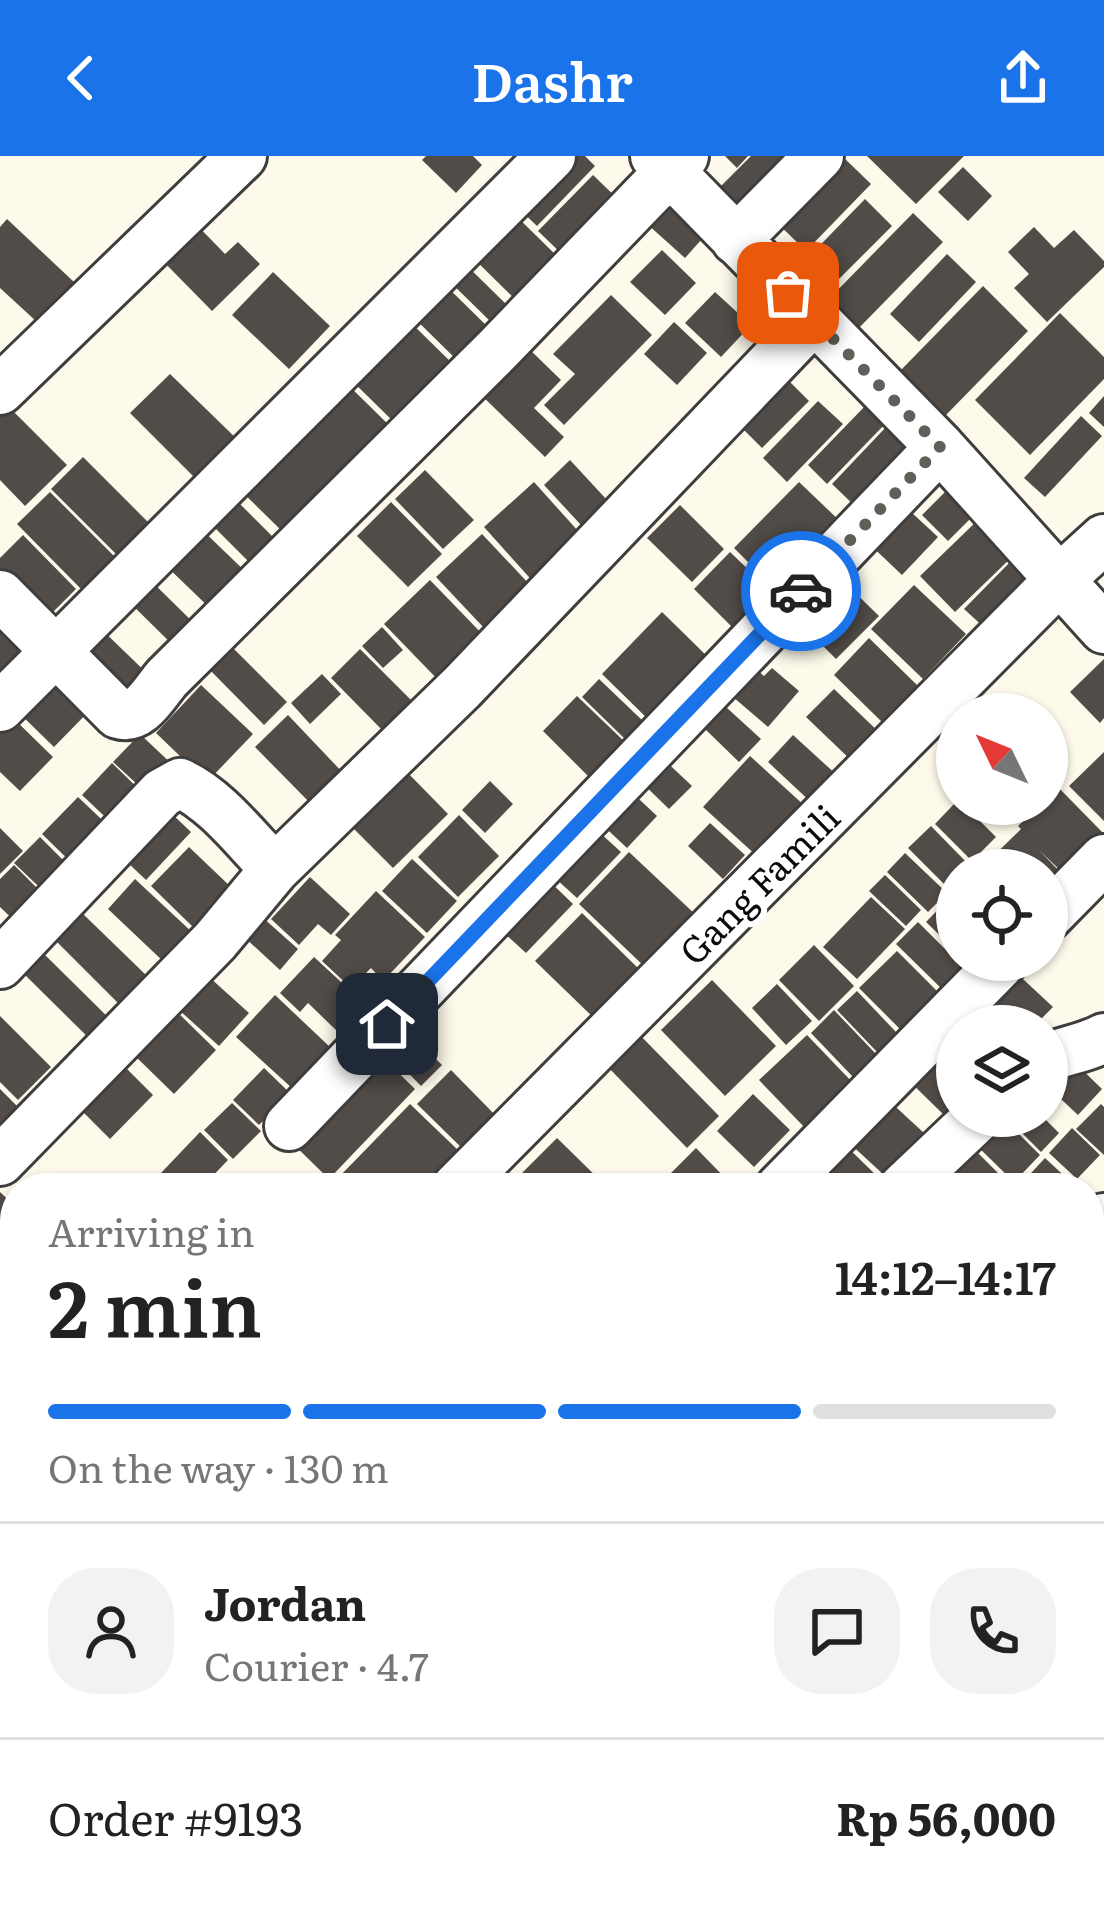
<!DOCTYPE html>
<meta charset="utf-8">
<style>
:root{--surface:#fff;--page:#f2f2f2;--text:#222;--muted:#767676;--line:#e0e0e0;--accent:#1a73e8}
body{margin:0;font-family:Literata,serif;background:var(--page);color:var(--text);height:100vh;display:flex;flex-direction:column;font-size:45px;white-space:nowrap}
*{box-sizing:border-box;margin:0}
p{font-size:39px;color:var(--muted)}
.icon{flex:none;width:66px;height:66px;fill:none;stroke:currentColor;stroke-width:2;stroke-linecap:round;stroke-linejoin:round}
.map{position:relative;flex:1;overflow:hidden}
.sheet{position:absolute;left:0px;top:1017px;width:1104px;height:747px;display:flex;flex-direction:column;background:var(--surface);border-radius:48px 48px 0 0;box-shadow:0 3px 9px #0004}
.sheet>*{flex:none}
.needle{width:78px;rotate:313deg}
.buttons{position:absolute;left:936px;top:537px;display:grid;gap:24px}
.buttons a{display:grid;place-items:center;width:132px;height:132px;border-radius:50%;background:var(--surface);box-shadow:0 3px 9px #0004;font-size:60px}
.pin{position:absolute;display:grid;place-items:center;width:102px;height:102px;color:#fff;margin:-51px;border-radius:24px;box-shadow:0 6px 18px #0006}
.courier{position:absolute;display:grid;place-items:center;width:120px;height:120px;margin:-60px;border:9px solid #1a73e8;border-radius:50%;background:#fff;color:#222;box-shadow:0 3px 15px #0007}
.overview em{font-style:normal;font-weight:600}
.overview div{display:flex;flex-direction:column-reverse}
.overview{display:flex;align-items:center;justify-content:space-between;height:204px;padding:0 48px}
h1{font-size:78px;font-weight:600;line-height:90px}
.bar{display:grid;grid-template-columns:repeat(4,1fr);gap:18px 12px;align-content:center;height:144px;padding:0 48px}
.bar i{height:15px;border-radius:9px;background:var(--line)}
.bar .on{background:var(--accent)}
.bar p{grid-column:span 4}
.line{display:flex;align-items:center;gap:30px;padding:0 48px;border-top:3px solid var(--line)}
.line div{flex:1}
.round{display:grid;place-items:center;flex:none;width:126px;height:126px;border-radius:48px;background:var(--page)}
header{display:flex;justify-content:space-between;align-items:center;height:156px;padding:0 48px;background:var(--accent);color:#fff;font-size:54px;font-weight:600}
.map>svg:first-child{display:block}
.building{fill:#524c48}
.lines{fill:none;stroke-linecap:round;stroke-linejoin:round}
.minor-casing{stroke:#3e3e3e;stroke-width:54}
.minor{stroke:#fff;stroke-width:48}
.done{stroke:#605f59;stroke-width:12;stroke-dasharray:0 21.6}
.route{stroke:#1a73e8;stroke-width:15}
.labels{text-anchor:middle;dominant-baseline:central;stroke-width:12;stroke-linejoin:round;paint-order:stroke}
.street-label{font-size:36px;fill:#0b0b0b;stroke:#fff}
</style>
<header><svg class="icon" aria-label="back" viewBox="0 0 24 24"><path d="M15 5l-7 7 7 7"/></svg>Dashr<svg class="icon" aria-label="share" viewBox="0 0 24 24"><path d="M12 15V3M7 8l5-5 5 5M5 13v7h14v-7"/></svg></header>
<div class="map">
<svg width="1104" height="1762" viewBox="0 0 1104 1762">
<rect width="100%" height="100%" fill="#fdfaeb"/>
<path class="building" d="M426,0h47l9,9 -26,28 -34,-33z
M557,0h28l10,10 -58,60 -25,-24z
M725,0h23l-11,12z
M751,0h67l-67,67 -34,-33z
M825,0h17l29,28 -65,67 -38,-37z
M867,0h97l-48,48z
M963,11l29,29 -24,25 -30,-29z
M593,19l29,28 -55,56 -29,-28z
M671,39l39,35 -25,28 -39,-35z
M865,43l27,27 -73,73 -26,-26z
M506,50l55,54 -42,43 -55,-54z
M913,57l30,29 -88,90 -30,-29z
M7,63l67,63 -37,40 -37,-34v-61z
M192,64l33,34 13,-12 22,22 -48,47 -56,-57z
M1034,71l20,21 20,-18 30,31v6l-57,55 -33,-34 15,-14 -21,-22z
M662,94l34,33 -31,32 -35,-33z
M947,98l29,28 -57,60 -29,-28z
M458,101l49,48 -16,17 -49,-48z
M273,116l57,54 -41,43 -57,-54z
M437,121l55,54 -32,32 -55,-54z
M983,130l45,45 -82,84 -45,-45z
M715,136l36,33 -30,32 -36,-34z
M611,139l41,40 -88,90 -20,-20 31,-31 -22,-20z
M1060,157l44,44v22l-74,76 -55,-55z
M402,158l54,53 -58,59 -54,-53z
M674,166l33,31 -30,32 -33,-31z
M524,188l37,36 -27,28 30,29 -19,20 -68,-66z
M170,218l72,70 -40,41 -72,-72z
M340,221l54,53 -109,104 -52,-51z
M785,221l24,24 -47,47 -24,-24z
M1104,240v31l-15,-14z
M3,245l64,64 -42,41 -25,-26v-76z
M818,245l25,23 -56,58 -24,-24z
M867,248l19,19 -59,61 -19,-19z
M1081,260l21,20 -57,61 -21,-19z
M887,270l26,24 -56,58 -25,-24z
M83,301l66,66 -32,32 -66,-66z
M570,304l50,54 -27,24 -49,-53z
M425,314l49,50 -31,29 -48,-50z
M534,326l53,59 -50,45 -53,-59z
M799,326l44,42 -66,67 -43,-43z
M949,332l26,26 -27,27 -26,-26z
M226,334l62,62 -24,25 -62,-62z
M50,336l65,65 -33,33 -65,-66z
M897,343l41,38 -36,38 -40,-38z
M391,346l51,52 -34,33 -51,-51z
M680,349l44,44 -32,33 -45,-44z
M980,362l35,36 -60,58 -35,-36z
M193,365l59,57 -35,37 -59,-57z
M482,378l49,52 -46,43 -49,-52z
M23,379l53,54 -29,29 -47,-47v-13z
M730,396l44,42 -37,38 -43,-43z
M1015,401l22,23 -50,50 -23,-21z
M142,416l61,60 -22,21 -60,-59z
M836,418l43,42 -43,43 -42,-42z
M430,424l57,59 -45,45 -58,-60z
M914,429l52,49 -43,45 -52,-50z
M662,456l50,49 -60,62 -50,-49z
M94,466l63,61 -21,21 -62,-61z
M7,469l28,29 -35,20v-42z
M382,471l21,23 -20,18 -21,-22z
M869,482l49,48 -36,36 -48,-47z
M230,489l57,57 -23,23 -57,-58z
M360,493l57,57 -30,29 -56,-57z
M743,502l21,18 8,-8 27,23 -31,36 -49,-42z
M1104,503v59l-4,5 -30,-31z
M56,509l40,39 -42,43 -39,-38z
M322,518l19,20 -31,30 -19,-21z
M599,523l45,43 -18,18 -44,-43z
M201,529l52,49 -46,48 -51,-49z
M834,533l49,47 -28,28 -49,-47z
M577,540l51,49 -35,36 -50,-50z
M726,551l35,32 -22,23 -34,-33z
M288,559l58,61 -32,31 -59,-60z
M11,560l42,41 -33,34 -20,-19v-45z
M140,578l37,35 -26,28 -38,-35z
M793,579l46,42 -25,28 -46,-43z
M1104,596v69l-35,-35z
M657,597l35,33 -23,23 -34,-33z
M750,600l55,50 -47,51 -55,-50z
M112,607l36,35 -29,32 -37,-35z
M404,613l44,45 -55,54 -44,-44z
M490,625l23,23 -28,29 -23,-23z
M623,628l34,32 -30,32 -34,-32z
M1058,631l46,47 -40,40 -25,-24 25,26 -17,16v-22h-68l42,-41 -3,-3 23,-22h6v-6z
M78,641l38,36 -36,38 -38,-37z
M954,648h9l33,33 -24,24 -37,-37z
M171,657l20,19 -45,48 -20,-19z
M459,659l40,41 -41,41 -40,-40z
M587,665l34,31 -44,46 -33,-30z
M710,667l35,32 -22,24 -35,-33z
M931,670l41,42 -15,2v13l-7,7 -42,-42z
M0,672l23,23 -23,23z
M40,681l41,41 -25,25 -42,-40z
M189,691l44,42 -38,40 -44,-43z
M629,696l68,64 -50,53 -68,-65z
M905,697l42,40 -19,19 -41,-40z
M412,703l45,42 -30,32 -45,-42z
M14,709l39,39 -27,28 -26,-25v-28z
M540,716l33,32 -47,49 -34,-31z
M885,719l36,35 -15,16 -37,-35z
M310,721l40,37 -19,21 -13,-11 -19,21 -28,-26z
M135,723l58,54 -28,30 -57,-54z
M957,734v62l-31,-30z
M376,735l49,46 -42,44 -12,-13 -20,20 -29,-27 19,-21 -6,-5z
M871,741l34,32 -48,50 -34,-32z
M80,755l68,66 -28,28 -67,-67z
M582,757l61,60 -46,48 -62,-60z
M261,760l37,33 -18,21 -37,-34z
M918,766l46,46 -21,22 -47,-46z
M814,789l40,41 -35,35 -40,-41z
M897,795l42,42 -38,37 -42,-42z
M43,797l79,78 -20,20 -79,-78z
M314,801l52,48 -27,28 -31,-30 -8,9 -20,-19z
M1007,808l46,43 -19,19h-44l-22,-21z
M208,820l41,37 -30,33 -40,-36z
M712,824l64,66 -51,50 -64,-66z
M777,828l35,37 -26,24 -34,-37z
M857,835l39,41 -19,20 -40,-42z
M275,839l56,53 -38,41 -57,-52z
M172,851l44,43 -42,44 -44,-43z
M834,854l42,44 -23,23 -42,-44z
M960,855l16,15h-19v78l-12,12 -45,-44z
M0,860l51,51 -33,33 -18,-18z
M399,866l43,43 -21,21 -43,-44z
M635,874l84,86 -32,32 -84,-86z
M807,879l47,49 -47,46 -48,-50z
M371,890l44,43 -86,90 -44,-43z
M1065,897l37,36 -24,26 -31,-29v-14z
M122,908l31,31 -43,44 -31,-31z
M264,912l26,25 -31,32 -26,-25z
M451,914l50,51 -33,33 -51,-50z
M0,933l33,33 -33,34z
M753,938l37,36 -36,37 -37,-36z
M885,941l39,36 -40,42 -38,-35z
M232,947l29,28 -28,28 -29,-29z
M410,948l50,48 -36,36h-76l-10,-10z
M1101,948l3,3v48l-28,-26z
M1001,960l39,39 -26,27 -41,-40z
M1005,960h37l17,17 -18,19z
M1072,972l28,27 -23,24 -28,-26z
M200,976l28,28 -27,28h-25l-15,-15z
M557,982l51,50h-85l-8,-8z
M838,982l43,42 -7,8h-30l-28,-28z
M963,982l40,40 -10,10h-38l-21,-21z
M696,992l34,35 -5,5h-41l-14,-14z
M1045,1002l28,26 -4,4h-46l-3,-3z
M811,1005l28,27h-53z
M665,1019l13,13h-25z
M0,1036l15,14v62l-15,16z
M1089,1098l15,16v62l-15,-15z
M15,1121v54l-15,-15v-24z
M15,1240v95l-15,-15v-65z
M1104,1315v27l-13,-13z
M1089,1337l15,15v74l-15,15z
M13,1362l2,3v63l-15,-16v-38z
M1098,1535l6,5v77l-15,-12v-58z
M1101,1620l3,2v56l-15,-13v-32z
M0,1636l15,17v96h87l12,13h-114z
M1089,1670l15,13v73l-4,4 -11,-11z
M388,1749h37l12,13h-43l-9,-10z
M576,1749h3l14,13h-29z
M585,1749h40l14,13h-40z
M674,1749h40l13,13h-65z
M927,1749h73l14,13h-74z
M1021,1749h62l3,3 -10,10h-58l8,-8z"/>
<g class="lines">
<defs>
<path id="minor" d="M655,0l285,291 164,182
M736,84l83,-84
M0,234l242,-234
M0,439l118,119c22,7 36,-21 49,-36l331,-329 186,-193
M0,551l551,-551
M1047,761l57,-58
M0,808l162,-171 18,-10c38,18 66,57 95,86
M1047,902c19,-8 39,-10 57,-20
M289,970l651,-679
M0,1005l215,-220 60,-72 186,-181 353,-369
M456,1032l604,-609 44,-40
M780,1032l224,-228
M903,1032l76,-72
M1089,1078l15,-16
M0,1200l15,14
M1089,1222l15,-14
M1089,1453l15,-15
M0,1587l15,18
M141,1749l11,13
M335,1762l12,-13
M525,1762l14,-13"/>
</defs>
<use href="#minor" class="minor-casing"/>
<use href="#minor" class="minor"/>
</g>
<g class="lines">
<path class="done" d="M788,137l152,154 -139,144"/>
<path class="route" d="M387,868l414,-433"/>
</g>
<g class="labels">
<g class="street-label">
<text transform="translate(758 727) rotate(-45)">Gang Famili</text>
</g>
</g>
</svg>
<div class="buttons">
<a><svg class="needle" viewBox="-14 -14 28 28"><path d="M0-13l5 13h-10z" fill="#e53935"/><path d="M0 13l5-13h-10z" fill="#767676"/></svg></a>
<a><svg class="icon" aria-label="locate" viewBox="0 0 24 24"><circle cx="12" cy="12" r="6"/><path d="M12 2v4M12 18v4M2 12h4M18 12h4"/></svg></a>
<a><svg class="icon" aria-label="layers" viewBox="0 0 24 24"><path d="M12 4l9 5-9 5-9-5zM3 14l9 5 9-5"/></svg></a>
</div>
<div class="pin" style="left:788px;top:137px;background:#ea580c"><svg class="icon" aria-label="bag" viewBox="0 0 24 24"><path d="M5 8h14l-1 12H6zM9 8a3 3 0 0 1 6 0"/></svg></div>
<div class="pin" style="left:387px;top:868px;background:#1f2937"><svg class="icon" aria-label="home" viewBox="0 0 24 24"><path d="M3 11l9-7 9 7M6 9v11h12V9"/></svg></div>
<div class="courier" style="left:801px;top:435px"><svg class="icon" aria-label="car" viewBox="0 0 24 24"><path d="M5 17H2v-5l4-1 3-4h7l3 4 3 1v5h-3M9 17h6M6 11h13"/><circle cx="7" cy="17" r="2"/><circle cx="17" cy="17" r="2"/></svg></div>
<section class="sheet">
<div class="overview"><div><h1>2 min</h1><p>Arriving in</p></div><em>14:12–14:17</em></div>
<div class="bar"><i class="on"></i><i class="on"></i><i class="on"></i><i></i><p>On the way · 130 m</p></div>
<div class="line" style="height:216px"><a class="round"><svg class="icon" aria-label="person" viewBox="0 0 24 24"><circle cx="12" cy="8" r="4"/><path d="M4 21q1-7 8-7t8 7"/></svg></a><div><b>Jordan</b><p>Courier · 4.7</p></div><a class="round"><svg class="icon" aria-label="chat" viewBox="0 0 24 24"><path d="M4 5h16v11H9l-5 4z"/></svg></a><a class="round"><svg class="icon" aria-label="phone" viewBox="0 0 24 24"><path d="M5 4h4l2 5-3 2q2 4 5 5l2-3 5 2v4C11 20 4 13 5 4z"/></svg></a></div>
<div class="line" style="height:156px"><div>Order #9193</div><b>Rp 56,000</b></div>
</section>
</div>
